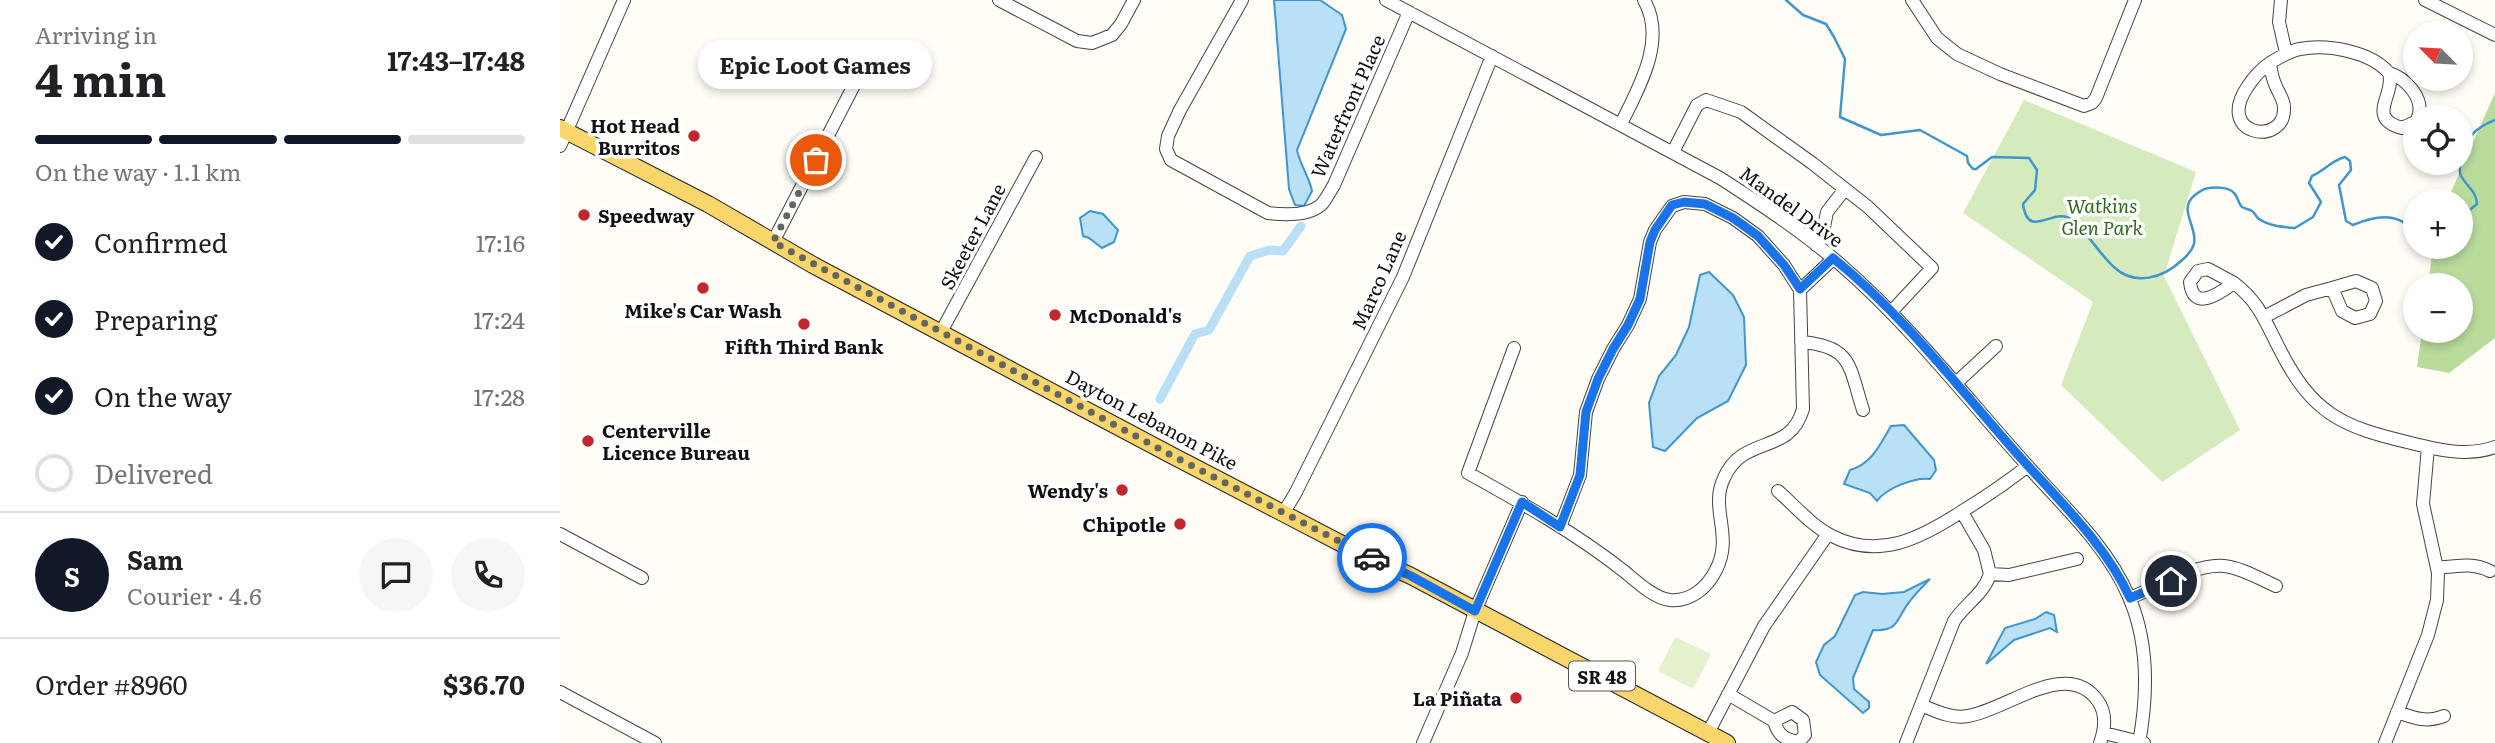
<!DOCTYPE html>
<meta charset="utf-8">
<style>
:root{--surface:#fff;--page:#f6f6f6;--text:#202124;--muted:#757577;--line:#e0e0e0;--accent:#111827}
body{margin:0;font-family:Literata,serif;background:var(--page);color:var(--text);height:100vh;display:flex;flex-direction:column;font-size:26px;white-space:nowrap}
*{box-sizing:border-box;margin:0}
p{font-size:23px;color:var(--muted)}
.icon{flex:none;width:38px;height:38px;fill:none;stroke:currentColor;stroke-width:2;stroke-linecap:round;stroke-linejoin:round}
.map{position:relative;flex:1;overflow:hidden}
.side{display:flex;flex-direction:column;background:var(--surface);width:560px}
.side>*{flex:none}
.needle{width:46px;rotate:294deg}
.buttons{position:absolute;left:1843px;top:21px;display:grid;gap:14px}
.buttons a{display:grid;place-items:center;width:70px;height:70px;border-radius:50%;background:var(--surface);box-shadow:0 4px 10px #0003;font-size:35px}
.pin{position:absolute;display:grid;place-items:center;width:60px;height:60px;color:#fff;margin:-30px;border:4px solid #fff;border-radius:50%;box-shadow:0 2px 7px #0007}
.courier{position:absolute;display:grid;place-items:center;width:70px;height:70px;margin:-35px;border:5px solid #1a73e8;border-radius:50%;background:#fff;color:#222;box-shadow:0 2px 9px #0007}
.bubble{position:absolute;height:49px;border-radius:24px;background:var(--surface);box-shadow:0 4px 10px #0003;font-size:23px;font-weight:700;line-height:49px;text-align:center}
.overview em{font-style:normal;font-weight:700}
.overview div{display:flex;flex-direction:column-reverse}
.overview{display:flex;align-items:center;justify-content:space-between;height:119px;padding:0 35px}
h1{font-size:46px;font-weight:700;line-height:52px}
.bar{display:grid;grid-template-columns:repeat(4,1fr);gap:10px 7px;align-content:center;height:84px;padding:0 35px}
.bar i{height:9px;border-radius:5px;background:var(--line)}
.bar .active{background:var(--accent)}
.bar p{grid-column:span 4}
.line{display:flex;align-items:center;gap:18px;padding:0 35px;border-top:2px solid var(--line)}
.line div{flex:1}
.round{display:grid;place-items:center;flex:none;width:74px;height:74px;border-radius:37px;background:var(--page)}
ol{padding:0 35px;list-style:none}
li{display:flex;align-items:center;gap:21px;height:77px}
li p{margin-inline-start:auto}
li .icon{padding:7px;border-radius:50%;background:var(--accent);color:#fff;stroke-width:4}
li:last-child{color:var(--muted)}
li i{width:38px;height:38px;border:4px solid var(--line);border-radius:50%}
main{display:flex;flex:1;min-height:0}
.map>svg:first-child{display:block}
.green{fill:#d5ebbd}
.forest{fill:#b9dc9c}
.pitch{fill:#e6f2cf}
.water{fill:#b9e0f7;stroke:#3f96cf;stroke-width:2}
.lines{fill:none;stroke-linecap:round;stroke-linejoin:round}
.stream{stroke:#3f96cf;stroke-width:2.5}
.canal{stroke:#b9e0f7;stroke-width:9}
.minor-casing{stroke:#444;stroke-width:14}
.major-casing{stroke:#222;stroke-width:18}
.minor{stroke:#fff;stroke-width:12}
.major{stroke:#f9d66b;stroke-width:16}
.done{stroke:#646461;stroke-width:7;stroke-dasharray:0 12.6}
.route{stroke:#1a73e8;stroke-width:9}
.poi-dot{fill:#c4262e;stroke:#fff;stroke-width:2.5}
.labels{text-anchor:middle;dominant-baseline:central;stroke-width:7;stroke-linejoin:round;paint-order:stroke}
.shield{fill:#fff;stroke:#585858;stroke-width:2}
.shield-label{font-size:18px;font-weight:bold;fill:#111}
.street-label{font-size:19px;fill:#111;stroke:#fff}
.poi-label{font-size:19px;font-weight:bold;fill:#111;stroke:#fff;text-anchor:end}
.park-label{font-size:19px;font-style:italic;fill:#2f6b1f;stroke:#fff}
</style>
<main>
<section class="side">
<div class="overview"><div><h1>4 min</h1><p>Arriving in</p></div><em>17:43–17:48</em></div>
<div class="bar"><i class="active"></i><i class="active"></i><i class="active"></i><i></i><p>On the way · 1.1 km</p></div>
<ol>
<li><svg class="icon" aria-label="check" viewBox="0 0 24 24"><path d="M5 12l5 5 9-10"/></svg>Confirmed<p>17:16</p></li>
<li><svg class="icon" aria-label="check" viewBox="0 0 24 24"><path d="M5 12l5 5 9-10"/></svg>Preparing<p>17:24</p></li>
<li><svg class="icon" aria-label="check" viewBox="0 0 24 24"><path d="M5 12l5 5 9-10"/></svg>On the way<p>17:28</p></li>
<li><i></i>Delivered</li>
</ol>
<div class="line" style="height:126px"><b class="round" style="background:var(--accent);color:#fff">S</b><div><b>Sam</b><p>Courier · 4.6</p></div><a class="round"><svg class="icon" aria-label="chat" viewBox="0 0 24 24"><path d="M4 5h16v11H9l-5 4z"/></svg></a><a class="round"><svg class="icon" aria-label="phone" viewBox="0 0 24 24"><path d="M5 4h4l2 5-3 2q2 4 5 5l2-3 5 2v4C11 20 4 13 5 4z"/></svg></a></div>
<div class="line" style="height:91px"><div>Order #8960</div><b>$36.70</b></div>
</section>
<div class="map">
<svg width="1935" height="743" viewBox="0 0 1935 743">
<rect width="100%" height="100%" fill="#fffdf5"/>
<path class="green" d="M1464,100l172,72 -32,104 76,154 -78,52 -101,-97 32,-83 -130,-89z"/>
<path class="forest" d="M1935,93v245l-46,35 -32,-6 5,-36h38v-46h-32l5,-38h27v-46h-13z"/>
<path class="pitch" d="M1115,637l36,17 -18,35 -35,-18z"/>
<path class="water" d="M714,0h46l22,15 4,14 -49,121c3,15 12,26 15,41l-8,15 -9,-1 -6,-16z
M530,211l13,3 15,16 -4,12 -12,6 -13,-10 -6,-2 -3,-18z
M1149,272l24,23 11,22 2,48 -18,36 -31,17 -32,33 -12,-4 -4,-44 10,-27 17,-21 13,-28 11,-52z
M1344,425l30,35 2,10 -6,9c-15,-2 -44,9 -53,22l-7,-8 -26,-9 6,-14c22,-6 30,-26 41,-44z
M1370,579c-7,7 -14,14 -20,22 -14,17 -10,31 -37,29l-20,48 1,11 15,13v6l-6,5 -43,-38 -4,-13 8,-17 11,-9 20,-41 8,-3 19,2 22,-2z
M1486,612l8,3 3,17 -7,-4 -36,12 -28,24 19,-36 30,-9z"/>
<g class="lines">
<path class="stream" d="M1226,0l17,15 23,9 8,13 11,22 -5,58 41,18 39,-5 47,26 1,7 5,6h3l16,-12 37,1 8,12 -2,20 -12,14c5,38 32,1 49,16 17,14 27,34 43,48 20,18 48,10 66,-7 5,-4 11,-11 13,-17 4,-17 -17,-35 1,-49 4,-3 9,-7 14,-7 7,-1 20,-1 25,5 4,4 4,10 8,14 3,2 7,2 10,4 3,2 4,6 7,8 10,7 24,8 36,9l18,-11 8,-15 -12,-19 3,-7c12,-5 20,-16 33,-19l5,4 1,9 -12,15 7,36 7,4c14,-6 33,-12 48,-4 5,2 9,8 14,11
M1900,218l17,-14c-1,-14 -10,-17 -16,-28 -3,-6 0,-11 1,-16 5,-23 11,-31 33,-40"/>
<path class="canal" d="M600,399l35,-65 14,-4 41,-74 20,-6 13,1 18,-25"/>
<defs>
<path id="minor" d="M439,0l78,41 15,2 20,-8 9,-11 13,-24
M682,0l-62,110 -12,26 -2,13 5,11 97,53c16,2 40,3 53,-8 5,-5 9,-14 13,-20l75,-173
M826,0l334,178c42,27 83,54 121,87 68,59 124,131 184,198 36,41 82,82 104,134 20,46 19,97 10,146
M1352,0l25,38 20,16 43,20 84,32 8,-3 4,-5 39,-98
M1721,0l-2,22 7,31
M1865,0l70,35
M1710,63c1,8 2,14 5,21 3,9 10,16 9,26 -1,37 -70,25 -36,-24 6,-9 13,-17 22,-23z
M1710,63c10,-6 19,-12 30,-14 27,-5 70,2 89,24
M1855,122l-13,6c-37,-10 -6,-34 -13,-55 17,5 36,26 29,44
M1061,124c18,-37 46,-84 23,-124
M0,146l64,-146
M1113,152l24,-47 9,-5 35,12 71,51 56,44 64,61 -41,44
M213,242l94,-182
M1256,245l7,-13 4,-20 18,-23
M1648,269l26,14c-14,10 -41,30 -44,-1l8,-11z
M1796,281l16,7 4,13 -6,13 -15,4 -13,-7 -10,-23z
M1674,283c25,19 31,38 45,65 33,66 63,79 132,95 28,7 56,14 84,4
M1240,290l33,-31
M1704,317l42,-22 26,-7
M381,332l95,-175
M1241,342c52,4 48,25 62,68
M954,348l-46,125c54,30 109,61 157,99 12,10 29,26 45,28 20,2 37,-12 46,-30 18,-35 -7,-61 8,-92 19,-44 66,-22 79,-69l-3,-119 -16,-25 -26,-29 -25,-18 -28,-14 -21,-2 -12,4 -17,24 -5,12 -10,57 -12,26 -15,24 -15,30 -12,33 -6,63 -20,52
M1396,383l40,-37
M1218,491c17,15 34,35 54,45 47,24 89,2 129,-24 23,-14 45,-29 67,-46
M724,512l11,-18 108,-217 89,-221
M0,534l82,44
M1877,568c19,-2 36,-6 53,3
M1430,574l19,1 68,-16
M1570,598c25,-10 66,-35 94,-32 18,2 36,13 52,20
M0,692l95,51
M1168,694l46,27c4,14 10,18 24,21l7,-7 -2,-15 -11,-8 -18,9
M1361,705c15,6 30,14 47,11 39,-6 99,-59 130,-15 9,13 7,28 2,42
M1837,712c17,6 29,11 47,4
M1148,733l56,-107 64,-92
M1544,733l40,10
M863,743l39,-90 13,-42 47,-109
M1346,743l48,-122c11,-17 30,-27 36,-47l-6,-24 -22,-38
M1825,743l43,-108 9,-35 1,-27 -15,-69 5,-57"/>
<path id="major" d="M0,128l148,76 105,61 360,191 173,90 65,30 316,167"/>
</defs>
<use href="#minor" class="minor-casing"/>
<use href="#major" class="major-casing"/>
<use href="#minor" class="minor"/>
<use href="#major" class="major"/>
</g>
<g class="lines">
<path class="done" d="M256,160l-43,82 400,214 199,102"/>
<path class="route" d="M812,558l39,18 64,35 47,-109 38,25 20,-52 6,-63 12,-33 15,-30 15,-24 12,-26 10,-57 5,-12 17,-25 12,-3 21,2 28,14 25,18 26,29 16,24 33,-31c68,55 122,125 179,190 41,47 92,93 118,150l41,-17"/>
</g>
<g class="poi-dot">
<circle cx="134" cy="136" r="7"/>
<circle cx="24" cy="215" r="7"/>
<circle cx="143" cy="288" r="7"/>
<circle cx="495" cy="315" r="7"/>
<circle cx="244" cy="324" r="7"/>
<circle cx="28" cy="441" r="7"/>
<circle cx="562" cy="490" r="7"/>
<circle cx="620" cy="524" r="7"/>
<circle cx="956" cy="698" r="7"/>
</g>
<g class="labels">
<rect class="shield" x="1009" y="661.5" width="66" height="29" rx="5"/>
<g class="shield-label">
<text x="1042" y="676">SR 48</text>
</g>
<g class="street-label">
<text transform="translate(787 106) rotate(-66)">Waterfront Place</text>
<text transform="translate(1232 206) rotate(36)">Mandel Drive</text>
<text transform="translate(412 236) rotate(-62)">Skeeter Lane</text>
<text transform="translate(818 280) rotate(-66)">Marco Lane</text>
<text transform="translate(592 419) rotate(28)">Dayton Lebanon Pike</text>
</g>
<g class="poi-label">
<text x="120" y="125">Hot Head<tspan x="120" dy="22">Burritos</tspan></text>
<text x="38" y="215" text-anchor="start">Speedway</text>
<text x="143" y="310" text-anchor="middle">Mike's Car Wash</text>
<text x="509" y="315" text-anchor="start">McDonald's</text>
<text x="244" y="346" text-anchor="middle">Fifth Third Bank</text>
<text x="42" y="430" text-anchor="start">Centerville<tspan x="42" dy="22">Licence Bureau</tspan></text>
<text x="548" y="490">Wendy's</text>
<text x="606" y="524">Chipotle</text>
<text x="942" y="698">La Piñata</text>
</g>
<g class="park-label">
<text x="1542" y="205">Watkins<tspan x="1542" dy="22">Glen Park</tspan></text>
</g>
</g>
</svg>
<div class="buttons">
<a><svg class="needle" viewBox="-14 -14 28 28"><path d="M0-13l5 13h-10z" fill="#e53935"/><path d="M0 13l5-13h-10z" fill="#757577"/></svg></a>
<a><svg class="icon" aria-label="locate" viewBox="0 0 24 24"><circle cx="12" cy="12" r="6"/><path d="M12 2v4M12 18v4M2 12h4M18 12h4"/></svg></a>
<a>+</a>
<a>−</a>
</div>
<div class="pin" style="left:256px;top:160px;background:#ea580c"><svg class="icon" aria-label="bag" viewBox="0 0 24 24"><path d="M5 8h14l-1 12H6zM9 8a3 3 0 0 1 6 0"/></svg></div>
<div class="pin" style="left:1611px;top:581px;background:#1f2937"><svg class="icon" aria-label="home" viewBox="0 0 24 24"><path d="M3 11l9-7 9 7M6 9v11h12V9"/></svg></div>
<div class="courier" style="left:812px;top:558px"><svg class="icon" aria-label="car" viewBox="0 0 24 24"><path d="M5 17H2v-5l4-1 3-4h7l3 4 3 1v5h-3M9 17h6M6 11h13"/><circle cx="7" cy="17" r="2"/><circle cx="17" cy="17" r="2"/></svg></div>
<div class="bubble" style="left:138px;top:40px;width:234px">Epic Loot Games</div>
</div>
</main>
